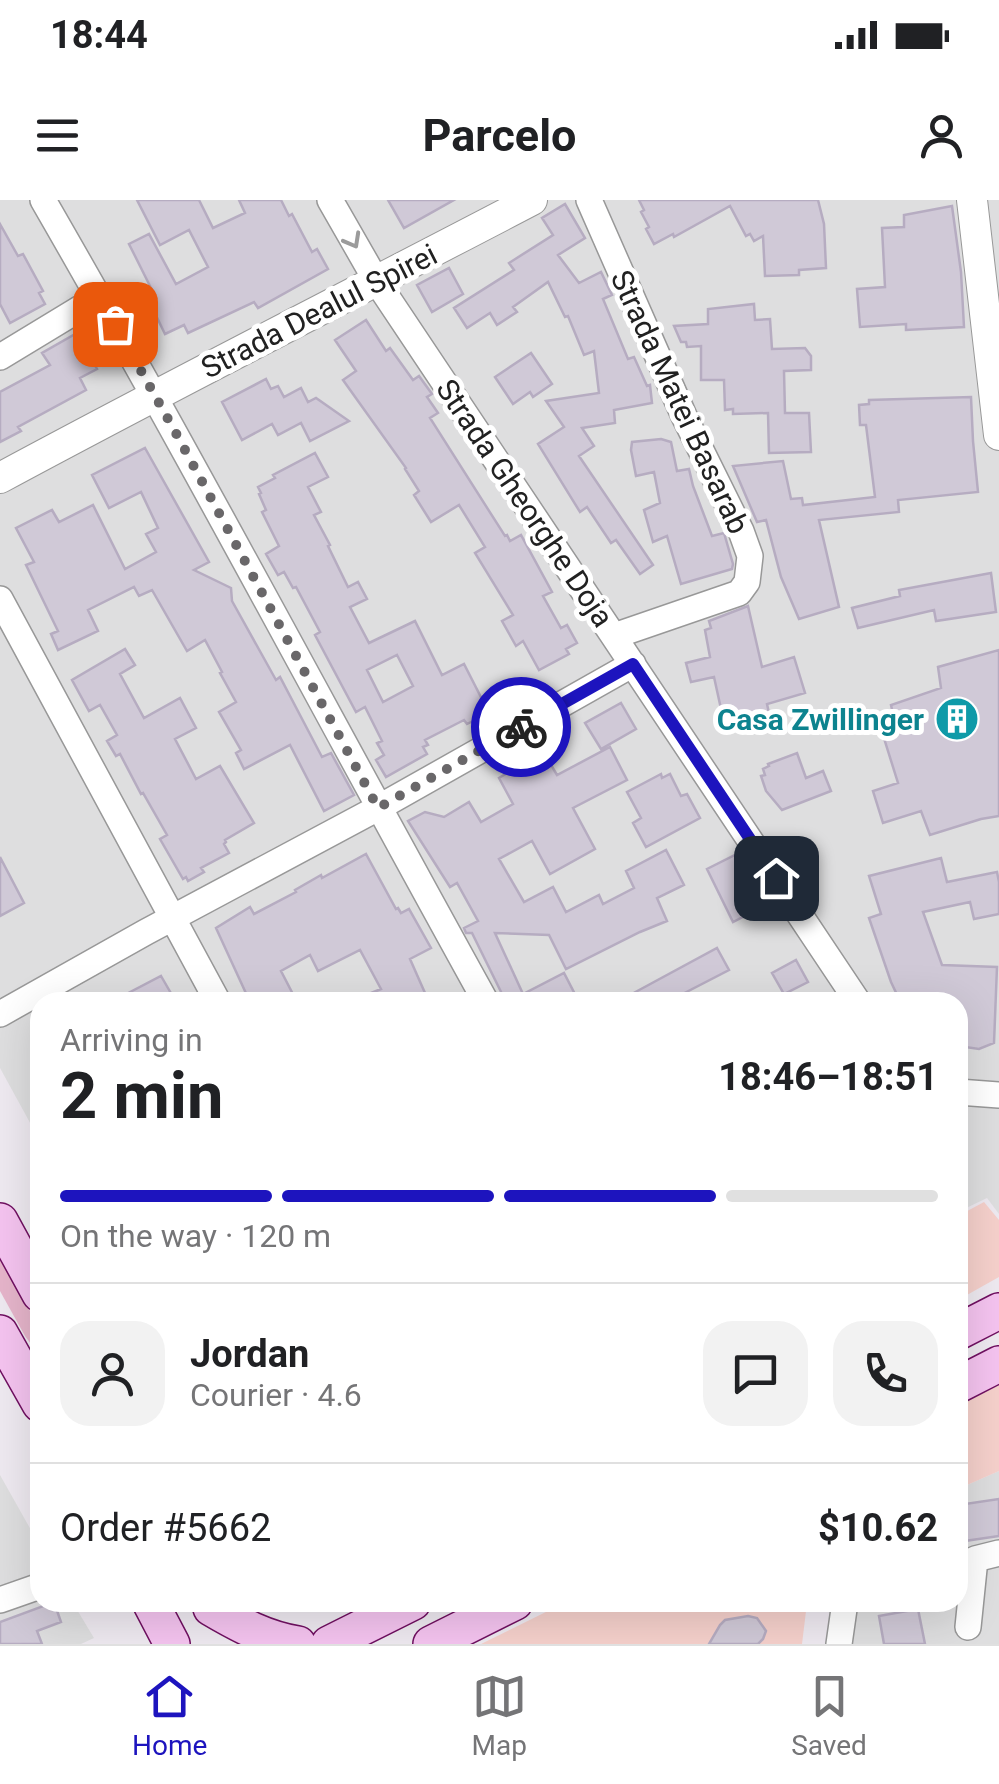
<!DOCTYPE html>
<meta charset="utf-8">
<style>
:root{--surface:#fff;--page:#f2f2f2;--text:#202124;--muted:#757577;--line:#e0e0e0;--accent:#1d14be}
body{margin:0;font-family:Roboto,sans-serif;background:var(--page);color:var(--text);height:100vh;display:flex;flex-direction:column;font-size:38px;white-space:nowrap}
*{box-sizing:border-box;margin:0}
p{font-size:32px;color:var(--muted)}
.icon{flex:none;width:55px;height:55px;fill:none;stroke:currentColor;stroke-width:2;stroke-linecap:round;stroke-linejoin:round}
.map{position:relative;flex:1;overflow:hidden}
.sheet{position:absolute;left:30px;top:792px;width:938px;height:620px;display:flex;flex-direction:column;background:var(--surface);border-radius:30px;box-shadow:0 10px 40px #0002}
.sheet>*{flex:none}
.pin{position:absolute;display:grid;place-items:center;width:85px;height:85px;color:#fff;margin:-42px;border-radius:20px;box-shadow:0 5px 15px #0006}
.courier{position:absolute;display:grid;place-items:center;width:100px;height:100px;margin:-50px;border:8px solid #1d14be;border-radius:50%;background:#fff;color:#222;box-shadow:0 2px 12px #0007}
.headline em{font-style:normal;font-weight:700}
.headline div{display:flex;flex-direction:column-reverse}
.headline{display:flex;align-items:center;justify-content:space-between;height:170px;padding:0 30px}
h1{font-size:65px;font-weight:700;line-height:75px}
.bar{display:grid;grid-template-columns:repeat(4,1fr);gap:15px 10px;align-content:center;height:120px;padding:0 30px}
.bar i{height:12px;border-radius:8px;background:var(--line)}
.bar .selected{background:var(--accent)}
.bar p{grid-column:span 4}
.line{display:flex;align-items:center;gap:25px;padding:0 30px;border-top:2px solid var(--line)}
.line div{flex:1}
.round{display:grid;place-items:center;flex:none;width:105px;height:105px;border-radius:30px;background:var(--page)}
.status{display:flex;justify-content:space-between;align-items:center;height:70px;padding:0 50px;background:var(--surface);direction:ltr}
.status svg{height:28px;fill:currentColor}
header{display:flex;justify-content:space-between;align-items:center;height:130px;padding:0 30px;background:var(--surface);font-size:45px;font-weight:700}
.tabs{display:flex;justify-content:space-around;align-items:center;height:140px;border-top:2px solid var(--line);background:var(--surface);font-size:28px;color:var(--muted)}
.tabs a{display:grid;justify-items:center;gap:5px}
.tabs .selected{color:var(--accent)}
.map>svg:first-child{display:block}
.residential{fill:#dededf}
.grass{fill:#e5b4ca}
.park{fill:#f5d0cb}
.building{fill:#d0c9d7;stroke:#b6acc1;stroke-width:2.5;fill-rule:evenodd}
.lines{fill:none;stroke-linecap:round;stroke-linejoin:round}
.minor-casing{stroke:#989898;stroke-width:28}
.tertiary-casing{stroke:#989898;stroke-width:32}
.secondary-casing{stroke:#701061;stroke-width:38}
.minor{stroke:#fff;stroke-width:25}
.tertiary{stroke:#fff;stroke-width:30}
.secondary{stroke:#f4c3ef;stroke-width:35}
.oneway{stroke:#9b9b9b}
.done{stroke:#696769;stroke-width:10;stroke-dasharray:0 18}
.route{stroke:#1d14be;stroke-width:12}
.labels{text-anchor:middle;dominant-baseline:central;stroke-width:10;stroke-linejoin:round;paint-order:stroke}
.street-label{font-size:30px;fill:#212121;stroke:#fff}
.culture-label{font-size:30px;font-weight:bold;fill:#0d838f;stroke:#fff;text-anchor:end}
</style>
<div class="status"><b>18:44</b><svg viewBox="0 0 49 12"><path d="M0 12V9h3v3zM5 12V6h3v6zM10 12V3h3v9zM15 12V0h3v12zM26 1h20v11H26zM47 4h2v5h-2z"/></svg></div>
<header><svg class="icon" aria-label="menu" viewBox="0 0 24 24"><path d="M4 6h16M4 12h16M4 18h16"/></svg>Parcelo<svg class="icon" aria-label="person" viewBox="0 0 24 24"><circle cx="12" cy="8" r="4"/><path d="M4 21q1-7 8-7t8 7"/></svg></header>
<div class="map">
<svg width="999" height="1444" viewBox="0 0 999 1444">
<rect width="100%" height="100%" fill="#eee9f0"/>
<path class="residential" d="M0,0h999v1014l-12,-16 -29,14v-210h-918v139l-40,-73z
M999,1271v173h-147l6,-41 100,-1v-113z
M0,1275l40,71v56l33,1 21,35 -13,6h-81z"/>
<path class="grass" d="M0,1057l40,72v27l-15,-20 -25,-45z"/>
<path class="park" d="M984,1002l15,18v57l-41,23v-84z
M999,1185v86l-41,18v-83z
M564,1403h243l-5,41h-321z"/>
<path class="building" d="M137,0h62l14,28 32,-15 -6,-13h42l8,16 3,-2 20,38 5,-3 11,20 -70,39 -4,-6 -66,31 -4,-8 -19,9 -16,-33 7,-3 -27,-54 20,-10 27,50 32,-17 -19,-37 -29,15z
M388,0h66l-50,28z
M639,0h179l6,24 2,44 -27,2v5l-34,1 -2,-40 -9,5 -4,-7 -4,2 -16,-30 -56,31 -1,-3 -19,10 -8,-15 3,-2 -8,-15 3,-2z
M565,4l20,34 -27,17 21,28 22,-11 11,23 -9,4 25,60 6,-2 13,29 3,-1 2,18 -38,7 1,13 -33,5 12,18 -15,10 74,109 -13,9 -24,-34 -5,3 -24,-36 -7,5 -42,-68 26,-17 -18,-26 53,-8 -5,-42 -10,4 -16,-39 -3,1 -17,-35 -35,25 4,5 -20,13 -7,-12 -23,15 -13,-20 60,-38 -5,-7 44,-28 -11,-17z
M952,6l9,66 3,55 -58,3v-6l-46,3 -3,-38 28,-2 -3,-59 22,-1v-12z
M0,24l18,32 5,-2 20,37 -4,2 6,11 -35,19 -10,-19z
M449,68l14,26 -31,18 -15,-27z
M754,104l1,16 15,-1 2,30 33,-1 6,8v14l-27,1 1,42h24l2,39 -42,1 -1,-40 -35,1v-5l-8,1 -1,-30h-23v-34l-14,1 -1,-5h-5l-7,-16 34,-2v-15z
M366,120l20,31 4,-3 23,32 6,-4 13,18 -5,3 11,16 -8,5 75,118 2,-1 3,6 11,-6 31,57 -9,4 18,32 6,-3 10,18 -11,6 3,5 -30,16 -16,-29 -7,5 -14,-25 11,-6 -38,-62 10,-6 -26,-42 -28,17 -17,-27 5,-4 -14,-22 1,-1 -63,-88 13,-9 -21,-31z
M77,133l20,36 -17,9 6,12 -68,37 3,4 -21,11v-50l50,-27 -8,-12z
M531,153l21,31 -19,13 -3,-5 -17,12 -18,-27z
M266,179l5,10 7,-3 6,11 17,-9 7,14 8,-4 33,23 -39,20 -9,-18 -23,12 -6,-11 -30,16 -20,-38z
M971,197l2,44 5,51 -80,8 1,12 -80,8 20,87 -40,12 -18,-42 -15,-57 -9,2 -24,-56 50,-5 8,38 11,-1 1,7 72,-8 -9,-72h-6l-1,-20 10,-1v-4z
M661,239l10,3 6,29 12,-2 4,17 19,50 12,-3 9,31 -1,5 -51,15 -14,-48 -14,6 -9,-32 16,-7 -6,-31 -18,4 -5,-26 1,-8z
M145,248l64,114 -15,8 37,18 1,13 44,79 4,-3 42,80 9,-4 23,42 -30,16 -34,-66 -46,24 -8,-16 5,-3 -22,-38 17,-10 -16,-29 2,-1 -17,-32 -18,11 -35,-61 -13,6 -5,-9 -46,23 10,21 -40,19 -7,-16 7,-3 -32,-66 8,-3 -18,-34 36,-18 7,12 34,-17 32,64 31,-17 -10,-18 12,-6 -17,-36 -32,16 -17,-33z
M315,253l13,24 -20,10 13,25 -7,3 16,30 -2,1 20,41 10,-5 9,17 -17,8 19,36 46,-22 27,54 22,-11 25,49 -22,11 -3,-4 -39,20 3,5 -5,2 4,7 -41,23 -10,-17 8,-5 -7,-12 5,-2 -17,-34 -9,5 -41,-77 5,-3 -24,-45 -3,1 -9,-16 -6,3 -12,-21 13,-8 -17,-34 4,-2 -7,-16 2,-1 -3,-6 17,-9 -2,-3zM397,455l16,31 -30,16 -16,-32z
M991,373l5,39 -60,9 -2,-11 -76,18 -6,-20 48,-12 -1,-6z
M748,406l14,61 32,-10 11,36 -38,11 4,18 -18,4 -1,-5 -27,6 -11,-50 -23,5 -5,-19 24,-6 -5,-27 6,-2 -2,-7z
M125,449l10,16 -15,9 24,44 36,-20 16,30 -21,11 21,40 24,-13 34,57 -29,17 1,2 -2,2 5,9 -28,15 3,4 -16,9 -2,-4 -3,2 -23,-40 7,-4 -24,-42 -2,1 -21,-40 -4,2 -9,-15 10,-6 -17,-30 -11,6 -17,-31z
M999,450v166l-18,3 -51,16 -9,-24 -38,12 -10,-32 25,-8 -20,-64 15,-5 -2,-9 50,-17 -3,-21z
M621,503l15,26 -35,20 -16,-26z
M610,547l17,33 -54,28 22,41 -45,25 -18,-33 -33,18 25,43 29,-15 13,25 33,-17 4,9 31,-16 -8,-17 40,-21 18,35 -27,13 10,23 -27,11 -74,37 -17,-34 -54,-2 28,61 41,-21 15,29h-73l-34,-69h-6l-2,-5 14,-7 -21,-38 -7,4 -42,-66 17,-9 19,5 25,-15 12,20 32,-18 -14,-26 15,-9 1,2 29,-18 13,22z
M797,553l9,25 17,-7 8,20 -49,19 -16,-19 -5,-15 4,-1 -2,-6 6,-3 -1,-2z
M661,574l1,4 8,-4 11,22 6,-2 13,24 -54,29 -13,-24 8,-5 -14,-26z
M366,654l30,55 2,-1 3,5 8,-4 22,39 -21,11 19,43h-80l32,-13 -21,-39 -42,21 -8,-16 -29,16 16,31h-47l-34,-74 34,-21 4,7 42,-22 -1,-2 26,-15 1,3z
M737,654l26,47 -7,3 2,5 -25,13 -26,-53z
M0,657l24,46 -24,13z
M941,658l6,24 50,-10 2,10v32l-25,5 -4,-17 -47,10 19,53 55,2 -3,76 -15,6 -21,-3v-44l-58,-1 -9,-19 -22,-64 12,-4 -12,-38z
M717,748l12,22 -62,32h-50z
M796,760l12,22 -24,12 -12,-21z
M161,776l15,26h-65z
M999,1299v37l-41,6v-37z
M54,1402l7,20 -24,9 5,13h-42v-22z
M918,1409l7,35h-41l-5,-28z
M748,1416l9,2 9,13 -3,8 -5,5h-49l11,-19 5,-5z"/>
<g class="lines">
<defs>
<path id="minor" d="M43,0c153,265 295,535 443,802
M330,0l47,82 481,720
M589,0l95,216 57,115 9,25 -3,26 -8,11 -125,43
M0,157l99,-60
M0,399l218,403
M0,814l146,-82 232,-124 255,-144
M958,892l41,3
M0,1400l40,-14
M968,1427l7,-68 24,-6
M839,1444l6,-42"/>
<path id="tertiary" d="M972,0l27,235
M0,278c176,-95 354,-185 532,-278"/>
<path id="secondary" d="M0,1021l40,73
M958,1132l41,-21
M0,1133l40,71
M958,1185l41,-21
M150,1402l22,42
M211,1408c27,16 55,31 87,36
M329,1444l84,-42
M431,1444l84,-42"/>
</defs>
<use href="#minor" class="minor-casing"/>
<use href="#tertiary" class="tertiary-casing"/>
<use href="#secondary" class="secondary-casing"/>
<use href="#minor" class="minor"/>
<use href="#tertiary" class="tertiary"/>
<use href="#secondary" class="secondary"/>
</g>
<defs><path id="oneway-chevron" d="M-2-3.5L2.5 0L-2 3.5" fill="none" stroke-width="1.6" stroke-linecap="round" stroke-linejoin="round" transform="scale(2.5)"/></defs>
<use class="oneway" href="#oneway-chevron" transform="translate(353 41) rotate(61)"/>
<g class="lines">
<path class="done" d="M115,124l63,113 200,371 143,-81"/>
<path class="route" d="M521,527l112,-63 143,214"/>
</g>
<defs>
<symbol id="building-disc" viewBox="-11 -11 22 22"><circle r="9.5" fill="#0f9aa8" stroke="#fff"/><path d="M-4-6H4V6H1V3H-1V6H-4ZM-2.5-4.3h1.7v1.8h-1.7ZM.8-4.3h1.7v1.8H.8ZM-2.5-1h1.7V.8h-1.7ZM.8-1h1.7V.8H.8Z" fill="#fff"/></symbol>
</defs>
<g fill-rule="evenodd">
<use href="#building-disc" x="932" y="494" width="50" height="50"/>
</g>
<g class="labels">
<g class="street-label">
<text transform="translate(319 111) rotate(-27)">Strada Dealul Spirei</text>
<text transform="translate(680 202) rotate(65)">Strada Matei Basarab</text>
<text transform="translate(525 303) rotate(56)">Strada Gheorghe Doja</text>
</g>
<g class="culture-label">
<text x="924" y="519">Casa Zwillinger</text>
</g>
</g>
</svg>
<div class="pin" style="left:115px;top:124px;background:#ea580c"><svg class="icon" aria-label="bag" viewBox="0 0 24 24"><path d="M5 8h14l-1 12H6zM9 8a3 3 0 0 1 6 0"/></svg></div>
<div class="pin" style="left:776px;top:678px;background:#1f2937"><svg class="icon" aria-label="home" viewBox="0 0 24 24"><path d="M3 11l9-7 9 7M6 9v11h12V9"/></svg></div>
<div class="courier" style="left:521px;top:527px"><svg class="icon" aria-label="bike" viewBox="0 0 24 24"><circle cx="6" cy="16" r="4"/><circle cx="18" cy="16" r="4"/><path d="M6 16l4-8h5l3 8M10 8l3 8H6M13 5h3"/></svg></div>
<section class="sheet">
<div class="headline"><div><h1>2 min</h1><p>Arriving in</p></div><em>18:46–18:51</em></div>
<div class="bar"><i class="selected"></i><i class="selected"></i><i class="selected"></i><i></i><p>On the way · 120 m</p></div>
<div class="line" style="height:180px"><a class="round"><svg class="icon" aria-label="person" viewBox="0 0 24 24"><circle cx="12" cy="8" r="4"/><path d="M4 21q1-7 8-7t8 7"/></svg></a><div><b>Jordan</b><p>Courier · 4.6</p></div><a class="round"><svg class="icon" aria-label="chat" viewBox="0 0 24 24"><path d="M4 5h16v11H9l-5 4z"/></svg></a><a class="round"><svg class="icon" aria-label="phone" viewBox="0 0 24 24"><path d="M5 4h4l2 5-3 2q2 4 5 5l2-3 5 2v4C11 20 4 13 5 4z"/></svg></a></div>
<div class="line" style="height:130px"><div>Order #5662</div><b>$10.62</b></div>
</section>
</div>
<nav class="tabs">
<a class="selected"><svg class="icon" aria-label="home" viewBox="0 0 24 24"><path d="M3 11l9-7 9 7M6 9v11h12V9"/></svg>Home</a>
<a><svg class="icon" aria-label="map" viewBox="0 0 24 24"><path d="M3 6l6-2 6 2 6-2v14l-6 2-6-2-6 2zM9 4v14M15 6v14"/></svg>Map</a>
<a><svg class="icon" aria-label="saved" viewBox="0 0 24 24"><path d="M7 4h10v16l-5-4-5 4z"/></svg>Saved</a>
</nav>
